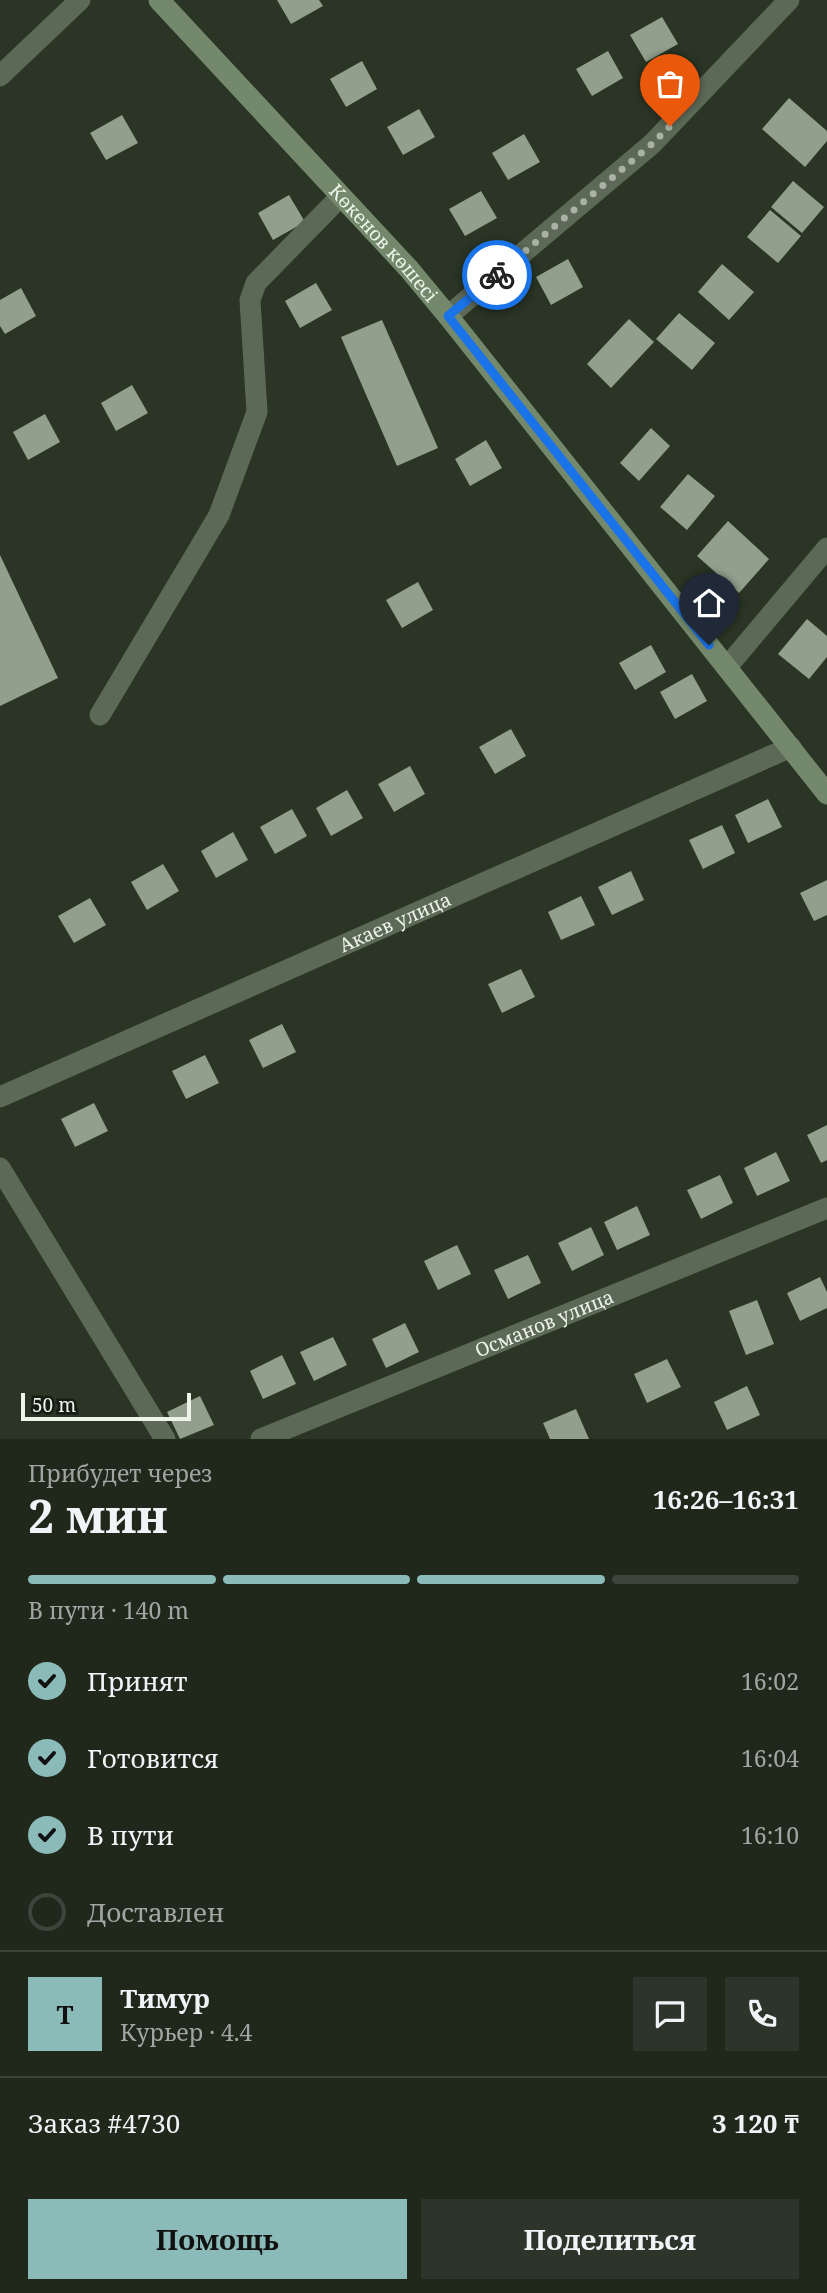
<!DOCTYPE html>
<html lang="ru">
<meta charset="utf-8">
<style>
:root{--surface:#20281c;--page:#2d3429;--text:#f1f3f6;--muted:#a2a6a3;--line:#3d443b;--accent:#8bbbb9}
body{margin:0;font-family:"Noto Serif",serif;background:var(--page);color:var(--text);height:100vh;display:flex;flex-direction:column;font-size:26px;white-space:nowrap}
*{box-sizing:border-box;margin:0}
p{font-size:23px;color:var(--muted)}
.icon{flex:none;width:38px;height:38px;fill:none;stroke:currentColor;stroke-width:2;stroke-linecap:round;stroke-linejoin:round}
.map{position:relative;height:1439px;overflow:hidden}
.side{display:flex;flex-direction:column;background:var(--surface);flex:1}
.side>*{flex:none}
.scale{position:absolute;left:21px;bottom:18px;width:170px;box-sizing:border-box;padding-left:7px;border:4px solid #edf5ea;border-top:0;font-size:19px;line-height:24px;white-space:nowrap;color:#edf5ea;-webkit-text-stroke:5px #161b14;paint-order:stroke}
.pin{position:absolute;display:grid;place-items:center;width:60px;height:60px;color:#fff;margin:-72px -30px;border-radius:50% 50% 50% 0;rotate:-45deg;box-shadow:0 0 7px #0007}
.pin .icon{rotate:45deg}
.courier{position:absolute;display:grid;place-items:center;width:70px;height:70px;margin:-35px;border:5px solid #1a73e8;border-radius:50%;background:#fff;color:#222;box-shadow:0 2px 9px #0007}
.overview em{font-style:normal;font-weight:700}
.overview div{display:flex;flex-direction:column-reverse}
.overview{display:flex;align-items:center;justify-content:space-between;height:119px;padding:0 28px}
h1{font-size:46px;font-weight:700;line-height:52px}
.bar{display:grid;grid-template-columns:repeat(4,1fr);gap:10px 7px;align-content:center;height:84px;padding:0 28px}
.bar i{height:9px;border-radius:5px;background:var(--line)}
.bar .active{background:var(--accent)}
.bar p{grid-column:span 4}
.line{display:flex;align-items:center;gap:18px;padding:0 28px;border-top:2px solid var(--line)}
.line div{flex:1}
.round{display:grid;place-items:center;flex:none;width:74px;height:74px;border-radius:0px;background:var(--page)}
ol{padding:0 28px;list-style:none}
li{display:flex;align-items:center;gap:21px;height:77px}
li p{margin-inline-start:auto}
li .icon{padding:7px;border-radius:50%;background:var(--accent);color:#111;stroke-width:4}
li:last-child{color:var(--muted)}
li i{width:38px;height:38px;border:4px solid var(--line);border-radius:50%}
.button{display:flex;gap:14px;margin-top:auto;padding:14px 28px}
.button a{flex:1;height:80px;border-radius:0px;background:var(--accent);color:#111;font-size:28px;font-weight:700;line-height:80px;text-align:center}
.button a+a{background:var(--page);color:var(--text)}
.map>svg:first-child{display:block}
.building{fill:#919f8c}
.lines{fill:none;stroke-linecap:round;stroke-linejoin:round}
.street{stroke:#5c6957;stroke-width:21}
.secondary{stroke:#74896c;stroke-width:21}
.done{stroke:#a9b2a5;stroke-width:7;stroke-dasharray:0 12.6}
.route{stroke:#1a73e8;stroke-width:9}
.labels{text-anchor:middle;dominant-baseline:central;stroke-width:7;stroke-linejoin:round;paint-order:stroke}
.street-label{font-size:19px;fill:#edf5ea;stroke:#161b14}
</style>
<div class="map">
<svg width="827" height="1439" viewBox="0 0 827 1439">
<rect width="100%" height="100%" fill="#2a3525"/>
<path class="building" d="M277,0h42l4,6 -32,18z
M662,17l16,27 -32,18 -16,-27z
M608,51l15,27 -31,18 -16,-27z
M362,61l15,28 -31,18 -16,-28z
M789,98l38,33v10l-22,26 -43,-38z
M419,109l16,28 -32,18 -16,-28z
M122,115l16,28 -32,17 -16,-27z
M524,134l16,28 -32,18 -16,-27z
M793,181l31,26 -22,26 -31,-26z
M481,191l16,27 -32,18 -16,-27z
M289,195l16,27 -32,18 -15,-27z
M770,210l31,26 -23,27 -31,-26z
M568,259l15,28 -32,18 -15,-28z
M722,264l32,28 -25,28 -31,-28z
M316,283l16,27 -32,18 -15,-27z
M21,288l15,28 -31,18 -5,-8v-26z
M679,313l36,30 -23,27 -36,-31z
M629,319l25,23 -43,46 -24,-24z
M382,320l56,128 -41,18 -56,-129z
M132,385l16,28 -32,18 -15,-28z
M45,414l15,28 -32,18 -15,-28z
M651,428l19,18 -31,35 -19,-18z
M486,440l16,28 -32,18 -15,-27z
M688,474l27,22 -28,34 -27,-23z
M728,521l41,38 -30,34 -42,-37z
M0,555l58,123 -58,28z
M418,582l15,28 -31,18 -16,-28z
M807,619l20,17v21l-18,22 -31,-25z
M651,645l15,27 -31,18 -16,-27z
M692,674l15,27 -32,18 -15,-27z
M511,729l15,27 -31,18 -16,-27z
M410,766l15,28 -31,18 -16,-28z
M347,790l16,28 -32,18 -15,-28z
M768,799l14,28 -34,16 -13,-28z
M292,809l15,27 -32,18 -15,-27z
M722,825l13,28 -32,16 -14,-29z
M233,832l15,28 -32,18 -15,-27z
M163,864l16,27 -32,19 -16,-28z
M631,871l13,29 -32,15 -14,-28z
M827,880v35l-13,6 -14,-28z
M581,896l14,29 -34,15 -13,-28z
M90,898l16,27 -32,18 -16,-27z
M521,969l14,28 -33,16 -14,-29z
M282,1024l14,28 -33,16 -14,-28z
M205,1055l14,28 -33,16 -14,-28z
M94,1103l14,28 -33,16 -14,-28z
M827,1125v35l-6,3 -14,-28z
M776,1152l14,29 -33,15 -13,-28z
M720,1175l13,28 -32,16 -14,-29z
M637,1206l13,29 -33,15 -13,-28z
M591,1227l13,28 -32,16 -14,-28z
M457,1245l14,29 -33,16 -14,-29z
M528,1255l13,28 -33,16 -14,-29z
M820,1277l7,15v16l-27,13 -13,-28z
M757,1300l17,44 -28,11 -17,-44z
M405,1323l14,29 -33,16 -14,-29z
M333,1337l14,28 -33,16 -14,-29z
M282,1355l14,29 -33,15 -13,-28z
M667,1359l14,28 -34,16 -13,-29z
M747,1386l13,29 -33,15 -13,-28z
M200,1396l14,29 -34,14 -13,-27z
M576,1409l13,30h-39l-7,-16z"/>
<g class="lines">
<g class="street">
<path d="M0,76l80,-76"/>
<path d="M448,316l204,-172 137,-144"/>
<path d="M727,667l100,-119"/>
<path d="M100,715l119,-200 38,-103 -7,-112 6,-17 84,-86"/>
<path id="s1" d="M0,1097l791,-350"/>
<path d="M0,1168l165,271"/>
<path id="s2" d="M261,1439l566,-231"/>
</g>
<path class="secondary" id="s3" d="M159,0l250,269 39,47 379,478"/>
</g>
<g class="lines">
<path class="done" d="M497,275l155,-131 18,-18"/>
<path class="route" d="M497,275l-49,41 261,329"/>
</g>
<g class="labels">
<g class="street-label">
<text stroke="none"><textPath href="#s3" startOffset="331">Көкенов көшесі</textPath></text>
<text stroke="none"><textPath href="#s1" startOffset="432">Акаев улица</textPath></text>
<text stroke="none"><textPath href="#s2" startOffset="306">Османов улица</textPath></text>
</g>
</g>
</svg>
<div class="scale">50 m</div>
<div class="pin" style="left:670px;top:126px;background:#ea580c"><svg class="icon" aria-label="bag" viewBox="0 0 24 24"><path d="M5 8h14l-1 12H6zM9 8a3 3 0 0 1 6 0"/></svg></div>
<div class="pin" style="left:709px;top:645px;background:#1f2937"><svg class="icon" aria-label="home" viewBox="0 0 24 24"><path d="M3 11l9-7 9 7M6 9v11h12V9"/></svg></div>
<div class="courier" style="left:497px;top:275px"><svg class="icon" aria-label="bike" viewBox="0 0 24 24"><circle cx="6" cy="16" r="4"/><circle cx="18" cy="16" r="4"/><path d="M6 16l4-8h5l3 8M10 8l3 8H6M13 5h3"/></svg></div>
</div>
<section class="side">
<div class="overview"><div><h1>2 мин</h1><p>Прибудет через</p></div><em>16:26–16:31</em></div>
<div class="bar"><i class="active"></i><i class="active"></i><i class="active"></i><i></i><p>В пути · 140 m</p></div>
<ol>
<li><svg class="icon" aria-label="check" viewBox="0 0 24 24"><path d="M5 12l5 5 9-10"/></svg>Принят<p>16:02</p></li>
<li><svg class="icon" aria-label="check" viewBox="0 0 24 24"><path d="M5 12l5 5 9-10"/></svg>Готовится<p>16:04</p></li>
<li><svg class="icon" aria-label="check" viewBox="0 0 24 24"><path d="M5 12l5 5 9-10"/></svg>В пути<p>16:10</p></li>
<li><i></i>Доставлен</li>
</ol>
<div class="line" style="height:126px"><b class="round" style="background:var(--accent);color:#111">Т</b><div><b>Тимур</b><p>Курьер · 4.4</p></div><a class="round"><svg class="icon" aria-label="chat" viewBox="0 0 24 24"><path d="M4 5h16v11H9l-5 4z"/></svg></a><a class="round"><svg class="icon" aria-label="phone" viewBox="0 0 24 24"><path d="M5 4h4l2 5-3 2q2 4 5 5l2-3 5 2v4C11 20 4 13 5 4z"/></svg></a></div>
<div class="line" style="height:91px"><div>Заказ #4730</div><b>3 120 ₸</b></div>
<div class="button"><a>Помощь</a><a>Поделиться</a></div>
</section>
